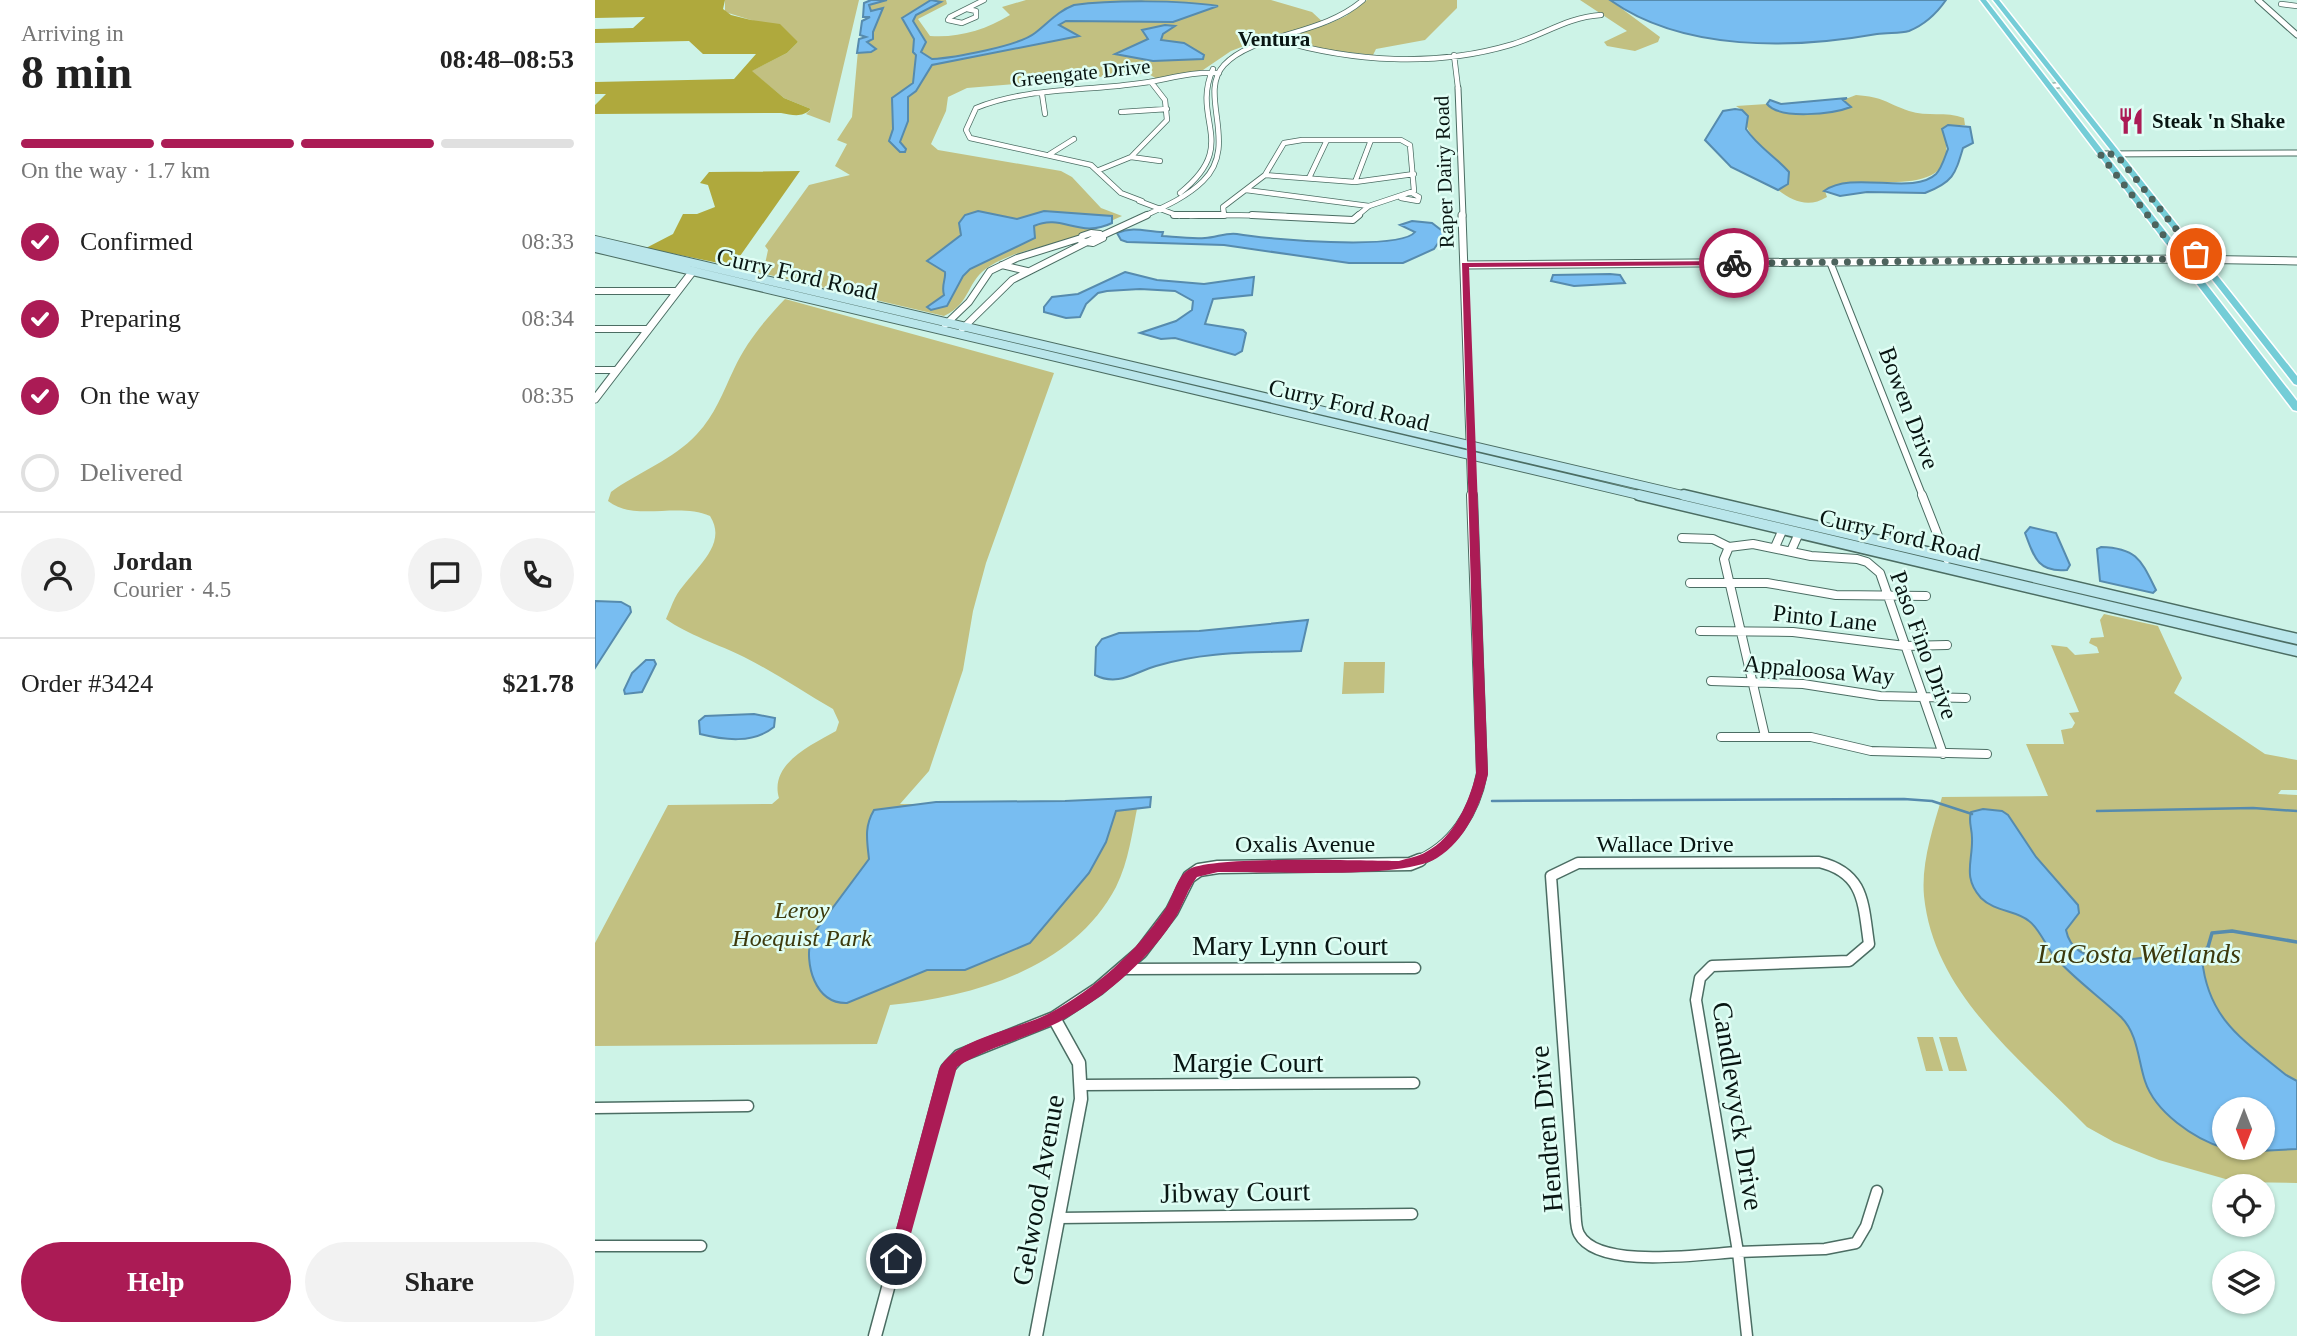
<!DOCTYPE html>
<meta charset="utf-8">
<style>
:root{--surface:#fff;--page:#f2f2f2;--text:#222;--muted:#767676;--line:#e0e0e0;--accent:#ab1b55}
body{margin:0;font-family:"Times New Roman",serif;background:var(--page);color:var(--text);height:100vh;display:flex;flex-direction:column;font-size:26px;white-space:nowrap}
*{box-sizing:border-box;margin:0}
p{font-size:23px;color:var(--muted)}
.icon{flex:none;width:38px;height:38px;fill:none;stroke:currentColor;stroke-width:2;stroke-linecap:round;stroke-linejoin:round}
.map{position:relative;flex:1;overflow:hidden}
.details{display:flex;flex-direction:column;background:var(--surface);width:595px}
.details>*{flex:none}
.needle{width:46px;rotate:180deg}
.tools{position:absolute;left:1617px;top:1097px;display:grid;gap:14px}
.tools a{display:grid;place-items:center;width:63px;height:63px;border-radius:50%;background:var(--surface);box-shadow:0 2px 5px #0004;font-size:35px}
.pin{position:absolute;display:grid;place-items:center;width:60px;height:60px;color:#fff;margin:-30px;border:4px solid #fff;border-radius:50%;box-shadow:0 2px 7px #0007}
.courier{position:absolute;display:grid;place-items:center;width:70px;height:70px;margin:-35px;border:5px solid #ab1b55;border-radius:50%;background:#fff;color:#222;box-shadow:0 2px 9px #0007}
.summary em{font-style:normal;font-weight:800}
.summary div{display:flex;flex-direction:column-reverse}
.summary{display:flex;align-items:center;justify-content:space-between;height:119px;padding:0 21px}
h1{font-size:46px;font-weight:800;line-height:52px}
.bar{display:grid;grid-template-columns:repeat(4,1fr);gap:10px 7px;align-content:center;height:84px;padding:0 21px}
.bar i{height:9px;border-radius:5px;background:var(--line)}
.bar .selected{background:var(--accent)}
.bar p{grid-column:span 4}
.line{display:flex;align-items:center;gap:18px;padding:0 21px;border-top:2px solid var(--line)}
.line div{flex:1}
.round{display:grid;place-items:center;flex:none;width:74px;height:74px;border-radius:37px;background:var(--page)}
ol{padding:0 21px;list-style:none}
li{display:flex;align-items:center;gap:21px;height:77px}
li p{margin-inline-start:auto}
li .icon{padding:7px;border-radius:50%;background:var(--accent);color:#fff;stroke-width:4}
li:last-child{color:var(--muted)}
li i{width:38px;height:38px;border:4px solid var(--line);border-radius:50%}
.action{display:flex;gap:14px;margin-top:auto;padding:14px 21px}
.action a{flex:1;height:80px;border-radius:42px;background:var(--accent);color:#fff;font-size:28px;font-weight:800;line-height:80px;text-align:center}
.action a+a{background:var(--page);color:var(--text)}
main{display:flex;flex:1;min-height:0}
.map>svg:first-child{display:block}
.green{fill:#c2c081;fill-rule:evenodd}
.forest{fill:#afa93d}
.water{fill:#78bdf1;stroke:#568bae;stroke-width:2}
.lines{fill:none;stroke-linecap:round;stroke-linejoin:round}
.stream-far1{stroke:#568bae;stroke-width:2.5}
.stream{stroke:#568bae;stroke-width:3.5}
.minor-far3-casing{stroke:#4b6d63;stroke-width:6}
.minor-far2-casing{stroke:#4b6d63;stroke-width:8}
.minor-far1-casing{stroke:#4b6d63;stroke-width:10}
.minor-casing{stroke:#4b6d63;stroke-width:13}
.tertiary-far3-casing{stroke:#4b6d63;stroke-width:7}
.tertiary-far2-casing{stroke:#4b6d63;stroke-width:9}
.tertiary-far1-casing{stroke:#4b6d63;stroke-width:12}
.tertiary-casing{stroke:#4b6d63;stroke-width:15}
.secondary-far1-casing{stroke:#4b6d63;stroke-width:10}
.secondary-casing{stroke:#4b6d63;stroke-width:13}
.primary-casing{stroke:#fff;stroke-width:3}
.minor-far3{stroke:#fff;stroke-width:4.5}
.minor-far2{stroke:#fff;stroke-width:6}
.minor-far1{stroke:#fff;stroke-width:8}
.minor{stroke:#fff;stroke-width:10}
.tertiary-far3{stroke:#fff;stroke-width:5}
.tertiary-far2{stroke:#fff;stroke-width:7}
.tertiary-far1{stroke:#fff;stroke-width:10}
.tertiary{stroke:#fff;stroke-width:12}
.secondary-far1{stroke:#bae6eb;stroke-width:8}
.secondary{stroke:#bae6eb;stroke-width:10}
.primary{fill:#74cdd7;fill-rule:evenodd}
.route{fill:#ab1b55}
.done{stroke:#4d635d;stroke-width:7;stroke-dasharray:0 12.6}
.labels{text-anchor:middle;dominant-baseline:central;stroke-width:5;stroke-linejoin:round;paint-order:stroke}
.far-neighbourhood-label{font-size:21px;font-weight:bold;fill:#081512;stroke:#e0fef5}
.far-street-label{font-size:21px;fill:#081512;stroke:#e0fef5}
.far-poi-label{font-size:21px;font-weight:bold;fill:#081512;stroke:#e0fef5;text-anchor:start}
.street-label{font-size:24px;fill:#081512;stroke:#e0fef5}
.park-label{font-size:24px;font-style:italic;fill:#3c390c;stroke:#e0fef5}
.near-street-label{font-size:28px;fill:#081512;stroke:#e0fef5}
.near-park-label{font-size:28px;font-style:italic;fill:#3c390c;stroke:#e0fef5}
</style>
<main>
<section class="details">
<div class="summary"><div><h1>8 min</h1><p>Arriving in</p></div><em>08:48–08:53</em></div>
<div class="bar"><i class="selected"></i><i class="selected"></i><i class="selected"></i><i></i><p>On the way · 1.7 km</p></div>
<ol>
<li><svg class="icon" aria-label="check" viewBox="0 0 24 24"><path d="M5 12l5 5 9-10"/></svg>Confirmed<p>08:33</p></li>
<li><svg class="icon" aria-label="check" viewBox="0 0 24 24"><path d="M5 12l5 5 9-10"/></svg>Preparing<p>08:34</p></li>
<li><svg class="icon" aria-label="check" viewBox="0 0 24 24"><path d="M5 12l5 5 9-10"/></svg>On the way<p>08:35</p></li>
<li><i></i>Delivered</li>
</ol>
<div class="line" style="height:126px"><a class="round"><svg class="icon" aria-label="person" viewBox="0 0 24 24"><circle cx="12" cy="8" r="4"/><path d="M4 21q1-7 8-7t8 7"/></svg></a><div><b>Jordan</b><p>Courier · 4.5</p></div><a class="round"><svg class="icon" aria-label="chat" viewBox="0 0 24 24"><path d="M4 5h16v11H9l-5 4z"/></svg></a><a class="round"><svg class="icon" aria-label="phone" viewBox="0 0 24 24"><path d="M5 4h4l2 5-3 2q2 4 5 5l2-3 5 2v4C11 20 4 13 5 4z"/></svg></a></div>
<div class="line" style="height:91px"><div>Order #3424</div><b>$21.78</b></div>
<div class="action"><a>Help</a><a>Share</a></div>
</section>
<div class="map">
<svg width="1702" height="1336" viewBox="0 0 1702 1336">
<rect width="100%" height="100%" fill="#cdf3e7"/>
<path class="green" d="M130,0h134l-29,123 -24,-9 5,-5 -27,-11 -33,-27 36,-18 11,-11 -47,-22 -26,-8z
M276,0h75l1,4 -29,15 12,17c29,2 55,-6 80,-21l-8,-8 24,-7h245l41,12 14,13 20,-9 21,-16h90v8l-32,32 -49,9 -3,6 -54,-6 -44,-15 -44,17 -28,19 -46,9 -10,-6 -180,15 -19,9 -2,14 -15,33 7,6 123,21 11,6 29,31 21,8c-18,8 -36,18 -55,24 -27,8 -53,11 -77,26 -24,14 -18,37 -46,50l-187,-44 8,-8 3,-14 -3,-4 44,-61 41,-10 -15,-9 12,-22 -10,-4 15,-23 7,-78 7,-2 -6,-2 2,-14 8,-4h-7l1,-14z
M985,0h30l50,37 -2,5 -23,9 -28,-5 -3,-4 23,-11z
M1261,95c28,2 30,8 53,16 18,6 37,0 55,7l1,7h-17l-6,4c23,63 -49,52 -86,53 -10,0 -22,6 -31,9l2,6c-18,11 -33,5 -49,-7l10,-6 1,-12c-22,-25 -40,-26 -47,-62l-6,-4 31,-2 4,4c25,3 56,10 79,-2l-7,-6z
M190,299l269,74 -68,190 -13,48 -10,59 -34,101 -29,33h238c-6,28 -9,57 -22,83 -42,81 -143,110 -226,118l-13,39 -282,2v-103l73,-138 104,-1 7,-6c-10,-34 32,-53 57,-67l3,-9 -6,-13c-30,-17 -59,-37 -89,-52 -24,-12 -58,-23 -78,-38 3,-7 6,-15 9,-21 14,-26 55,-51 35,-82 -32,-14 -76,6 -102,-15l3,-9c27,-20 62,-32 86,-58 18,-19 26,-42 37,-65 13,-28 31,-49 51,-70z
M1509,614l54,12 24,52 -8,15 91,61 32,6v30h-16l-3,4 19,1v388l-61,-1 -77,-22 -45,-18 -27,-15c-65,-67 -153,-132 -163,-231 -3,-33 9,-68 18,-99l106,-1 -22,-52h38l-3,-14 11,-2 3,-5 -6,-10 10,-1 -28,-67 16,2 8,8 24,-2 -2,-6 -8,-4 2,-5 13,-1 -4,-17zM1629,1110h39v38h-39z
M749,662h41l-1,31 -42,1z
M1322,1037h16l10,34h-17z
M1344,1037h18l10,34h-18z"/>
<path class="forest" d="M0,0h130l-2,9 8,6 20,5 29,4 18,18 -11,11 -35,18 32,27 27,11c-9,9 -18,6 -30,4l-186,1v-9l11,-11h-11v-12l139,-3 22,-25h-53l-14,-13 -94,2v-14l38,-1 12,-11 -50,1z
M205,171l-67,95 -87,-18 27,-14 10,-20h14l18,-7 -7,-22 -8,-2 9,-11z"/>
<path class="water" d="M276,0h16l-18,5 2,6 12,-3 -10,24v7l-6,3 9,7 -5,3 -14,1 2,-14 7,-2 -6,-2 2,-14 8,-4h-7l1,-14z
M336,0l10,2 -25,13 -3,6 13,21 -5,10 11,7c21,-1 87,-13 103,-26 13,-10 23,-22 39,-28 37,-5 106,-5 144,1l-45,16 -107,-1 -7,4 20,11 -147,29 -16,26 -8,6v24l-8,21 6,7 -1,3h-5l-11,-11 4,-12 -1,-31 21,-15 3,-28 -3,-3 1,-13 -12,-21z
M1015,0h336c-9,13 -22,25 -37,31 -10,3 -21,1 -32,3 -84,15 -194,18 -267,-34z
M570,25l10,1 -12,8 -2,6 23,3 20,12 -1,4 -50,2 -38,-7 33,-15 -6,-9z
M1252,98l-4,2 8,7c-18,7 -71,13 -84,-3l3,-4 11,4z
M1140,109l7,1 6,6 -2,13c12,18 29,27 43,43l-1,12 -10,6 -47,-23 -26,-27 18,-29z
M1353,125l22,2 3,16 -10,5c-8,27 -10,34 -38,45l-58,-1 -27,4 -16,-5c29,-21 89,5 112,-17 6,-6 9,-18 12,-25l-6,-20z
M383,211l39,8 27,-8 68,5v7c-33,16 -50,-10 -78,3l1,12 -65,31 -7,7 -16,30 -16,4 -4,-3 17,-12c-3,-10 2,-15 1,-23l-18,-11 34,-26 -2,-12 6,-8z
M817,221l20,2 13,10 -11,16 -31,14h-54l-125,-18 -97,-3 -6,-2 -4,-7c17,-7 30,-1 46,-1l-1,4c14,1 29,3 43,2 10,0 22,-6 32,-4 27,5 163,17 178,-2l-15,-7z
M530,272l32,8 47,4 50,-7 -2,18 -39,4 -8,25 38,6 3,3 -4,18 -7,4 -60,-17 -14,1 -21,-6 36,-12 16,-11 1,-9 -18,-10 -35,-2 -33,2 -9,2 -12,11 -6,13 -14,1 -22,-6v-5l8,-10 26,-3z
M1015,274l10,1 5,8 -51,3 -23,-5 2,-6z
M1435,527l26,6 14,32 -3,5c-29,3 -33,-13 -42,-37z
M1506,547c36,1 40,13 55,43l-3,3 -53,-12 -3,-32z
M0,601l26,1 9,5 1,5 -36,56z
M713,620l-7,31c-51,2 -95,0 -145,15 -21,6 -38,21 -61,9l1,-28 6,-8 17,-6 80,-2z
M51,660h8l2,4 -14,28 -17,2 -1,-4 8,-17z
M159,714l21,4 -1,9c-21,17 -50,13 -74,7l-1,-13 6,-5z
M556,797l-1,10 -34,4 -10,31 -17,31 -59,70 -65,27h-38l-80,33c-32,1 -43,-39 -36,-66l58,-78c-2,-19 -5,-32 5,-49l62,-8 129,-1z
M1388,809l19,2 6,4 28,42 42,48 1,8 -13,17c9,47 89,26 122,20l14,9c6,60 40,80 84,116l11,6v68l-57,3 -14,-4h37v-38h-39v38c-30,-9 -69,-36 -79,-67 -7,-21 -7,-47 -24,-64 -22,-21 -47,-38 -67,-61 -8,-10 -15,-28 -25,-35 -13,-11 -34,-9 -48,-23 -19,-21 -8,-37 -9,-60 0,-10 -4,-17 -1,-26z"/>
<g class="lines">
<path class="stream-far1" d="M897,801l412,-2 28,2 40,13
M1502,811l156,-3 44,3"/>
<path class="stream" d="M1603,956l10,-9 4,-14 20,-2 65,11"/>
<defs>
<path id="minor-far3" d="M1686,4l16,2
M372,9l9,2v6l-14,6 -14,-3 2,-3 34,-17
M683,40c75,22 157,27 232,5 32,-9 57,-28 91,-30
M859,55l4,33
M1454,86l14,-1
M447,94l3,20
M526,112l46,-3
M455,154l24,-15
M536,157l29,4
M504,170l32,-13 36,-37 -2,-20 -14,-18
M670,175l90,7 59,-8
M714,178l18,-38
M760,182l16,-42
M651,190l123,16
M585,193c61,-49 10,-72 33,-124
M806,198l17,3 1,-4 -7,-4
M544,201l40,15
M547,201l-21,-8 -30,-28 -121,-27 -4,-8 10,-22c49,-20 106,-17 158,-24 29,-3 56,-13 85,-11
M629,215l-1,-8 42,-32 19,-32 18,-3h99l9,5 4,46 -45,15 -12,10
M629,215l62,1
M549,216c20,-9 43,-19 59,-35 37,-36 -6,-87 21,-116 30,-32 98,-29 139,-65
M595,216l34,-1"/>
<path id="minor-far2" d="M579,215h50
M657,215l101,5 6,-5
M496,233l9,1 3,4 -10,5 -12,-2 1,-5z
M502,238l50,-23
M1235,262l93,235
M407,265l25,6
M0,291h80
M350,325l24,-23 21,-31 27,-13 64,-20
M0,329h52
M367,329l50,-49 81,-41
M0,370h21"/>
<path id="minor-far1" d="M1327,495l25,64
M1087,538l31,1 16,8
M1180,547l8,-18
M1196,551l8,-18
M1095,583h77l69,12 90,1
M1105,631l93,1 112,14 42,-1
M1116,681l92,3 77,12 86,2
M1170,736l-41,-177 5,-12 24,-3 58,12 46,3 10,3 13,11 63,181
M1126,737h90l60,14 116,3"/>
<path id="minor" d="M1224,862c46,11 44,42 50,82l-20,17 -137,5 -12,12 -4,22 42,252c-36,2 -140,18 -159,-18 -4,-7 -3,-19 -4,-27l-24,-331 27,-13z
M528,969l292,-1
M487,1085l332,-2
M0,1108l153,-2
M463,1218l354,-4
M0,1246h106
M1143,1252l9,84
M1143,1252l87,-3 31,-6 10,-17 11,-35"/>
<path id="tertiary-far3" d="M1663,0l39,35
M863,88l5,128
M1505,154l197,-1"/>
<path id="tertiary-far2" d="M867,215l10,282
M870,265l717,-6 115,2
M0,399l98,-128"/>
<path id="tertiary-far1" d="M820,862c38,-15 60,-50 67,-89l-10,-278"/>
<path id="tertiary" d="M280,1336l72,-267 12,-13 95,-38 44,-29 43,-37 31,-41 17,-34 10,-7 19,-3 192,-3 10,-4
M441,1336l45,-237 -2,-36 -25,-45"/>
<path id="secondary-far1" d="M0,240l1096,257
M0,248l1052,249"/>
<path id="secondary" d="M1044,495l658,156
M1089,495l613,144"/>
<path id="primary" d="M1385,0h6l311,401v10l-4,-1z
M1398,0h6l298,376v9l-3,-1z"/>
</defs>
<use href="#minor-far3" class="minor-far3-casing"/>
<use href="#minor-far2" class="minor-far2-casing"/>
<use href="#minor-far1" class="minor-far1-casing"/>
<use href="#minor" class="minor-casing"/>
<use href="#tertiary-far3" class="tertiary-far3-casing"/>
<use href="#tertiary-far2" class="tertiary-far2-casing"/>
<use href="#tertiary-far1" class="tertiary-far1-casing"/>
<use href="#tertiary" class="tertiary-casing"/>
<use href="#secondary-far1" class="secondary-far1-casing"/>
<use href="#secondary" class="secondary-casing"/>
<use href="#primary" class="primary-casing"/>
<use href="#minor-far3" class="minor-far3"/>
<use href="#minor-far2" class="minor-far2"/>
<use href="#minor-far1" class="minor-far1"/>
<use href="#minor" class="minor"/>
<use href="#tertiary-far3" class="tertiary-far3"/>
<use href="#tertiary-far2" class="tertiary-far2"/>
<use href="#tertiary-far1" class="tertiary-far1"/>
<use href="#tertiary" class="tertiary"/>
<use href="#secondary-far1" class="secondary-far1"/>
<use href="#secondary" class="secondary"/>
<use href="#primary" class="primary"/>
</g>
<path class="route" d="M1141,261l-2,4 -265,2 19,507c-7,31 -23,67 -51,84 -34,22 -173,13 -219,14l-21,5c-9,12 -13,25 -20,38 -27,44 -72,83 -118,107 -33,17 -70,24 -102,45l-53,192 -8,8 -6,-3 -2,-5 51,-190c16,-31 81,-40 111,-56 46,-25 85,-60 114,-102 9,-12 11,-32 24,-41 22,-15 175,-9 211,-9 9,-3 19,-4 27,-9 28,-14 43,-50 50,-78l-14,-511z"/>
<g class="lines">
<path class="done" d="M1139,263l448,-4 -82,-105h16l80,100"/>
</g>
<defs>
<symbol id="restaurant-bare" viewBox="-9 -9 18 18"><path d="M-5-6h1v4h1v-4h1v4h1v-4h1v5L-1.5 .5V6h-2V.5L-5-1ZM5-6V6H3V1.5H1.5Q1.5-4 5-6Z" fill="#ab1b55" stroke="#e0fef5" stroke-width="2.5" paint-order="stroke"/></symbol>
</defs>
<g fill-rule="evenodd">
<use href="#restaurant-bare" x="1517" y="102" width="38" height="38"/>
</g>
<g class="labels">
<g class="far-neighbourhood-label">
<text x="679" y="39">Ventura</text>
</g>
<g class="far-street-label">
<text transform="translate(486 73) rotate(-6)">Greengate Drive</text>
<text transform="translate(849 172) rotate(-92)">Raper Dairy Road</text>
</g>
<g class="far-poi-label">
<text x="1557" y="121">Steak 'n Shake</text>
</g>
<g class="street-label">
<text transform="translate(202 274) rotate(13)">Curry Ford Road</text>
<text transform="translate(754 405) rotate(13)">Curry Ford Road</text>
<text transform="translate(1314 408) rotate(69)">Bowen Drive</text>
<text transform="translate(1305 535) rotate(13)">Curry Ford Road</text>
<text transform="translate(1230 618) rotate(6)">Pinto Lane</text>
<text transform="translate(1329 645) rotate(70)">Paso Fino Drive</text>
<text transform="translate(1224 670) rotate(5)">Appaloosa Way</text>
<text x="710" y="844">Oxalis Avenue</text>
<text x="1070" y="844">Wallace Drive</text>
</g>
<g class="park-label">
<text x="207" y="910">Leroy<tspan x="207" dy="28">Hoequist Park</tspan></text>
</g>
<g class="near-street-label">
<text x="695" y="945">Mary Lynn Court</text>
<text x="653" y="1062">Margie Court</text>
<text transform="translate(1143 1106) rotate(81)">Candlewyck Drive</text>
<text transform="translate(951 1129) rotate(-95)">Hendren Drive</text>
<text transform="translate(443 1190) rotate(-80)">Gelwood Avenue</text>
<text transform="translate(640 1192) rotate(-1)">Jibway Court</text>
</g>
<g class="near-park-label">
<text x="1544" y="953">LaCosta Wetlands</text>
</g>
</g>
</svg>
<div class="tools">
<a><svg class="needle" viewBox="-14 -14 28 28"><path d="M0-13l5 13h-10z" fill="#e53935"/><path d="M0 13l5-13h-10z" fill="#767676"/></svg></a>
<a><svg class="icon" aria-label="locate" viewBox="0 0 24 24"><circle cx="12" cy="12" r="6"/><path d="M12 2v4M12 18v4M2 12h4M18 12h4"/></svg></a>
<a><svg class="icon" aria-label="layers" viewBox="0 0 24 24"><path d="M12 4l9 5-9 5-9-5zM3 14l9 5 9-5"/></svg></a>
</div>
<div class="pin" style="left:1601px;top:254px;background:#ea580c"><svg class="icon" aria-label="bag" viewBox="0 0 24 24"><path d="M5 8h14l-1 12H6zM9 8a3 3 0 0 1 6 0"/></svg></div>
<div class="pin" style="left:301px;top:1259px;background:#1f2937"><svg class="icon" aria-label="home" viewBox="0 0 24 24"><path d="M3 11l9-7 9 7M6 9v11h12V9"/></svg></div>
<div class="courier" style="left:1139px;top:263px"><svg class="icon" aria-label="bike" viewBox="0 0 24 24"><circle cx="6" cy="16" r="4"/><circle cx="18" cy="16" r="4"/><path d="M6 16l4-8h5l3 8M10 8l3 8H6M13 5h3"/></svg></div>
</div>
</main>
